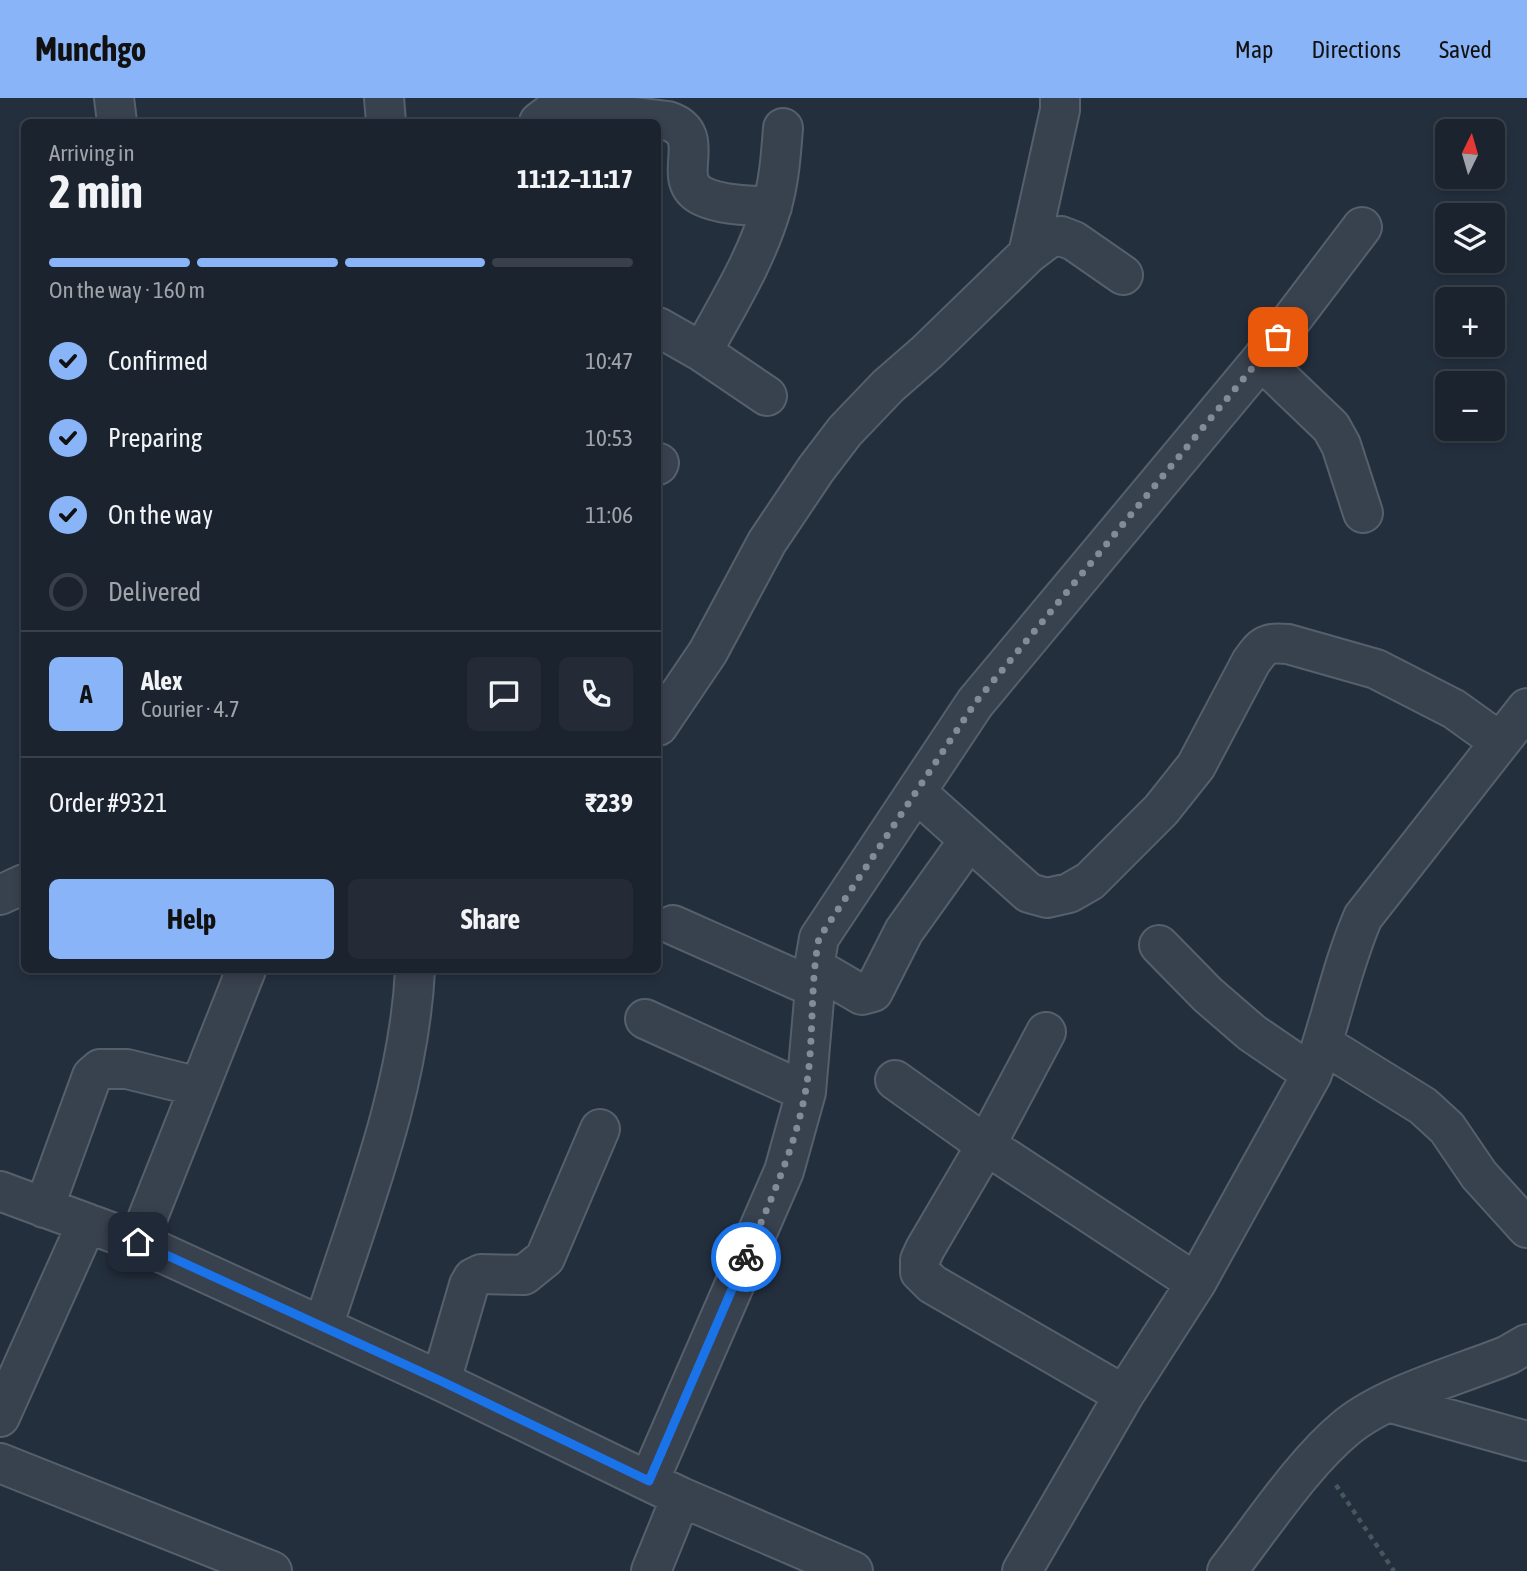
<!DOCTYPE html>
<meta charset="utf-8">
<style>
:root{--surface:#1b232e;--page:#242b36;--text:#f1f3f6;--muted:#a0a4aa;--line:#39404a;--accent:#8ab4f8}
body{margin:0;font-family:"Asap Condensed",sans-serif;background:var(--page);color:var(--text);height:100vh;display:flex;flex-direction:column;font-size:26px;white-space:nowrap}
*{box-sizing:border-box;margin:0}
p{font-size:23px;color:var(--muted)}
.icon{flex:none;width:38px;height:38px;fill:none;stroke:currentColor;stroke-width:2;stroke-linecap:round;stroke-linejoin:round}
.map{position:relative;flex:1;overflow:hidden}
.drawer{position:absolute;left:21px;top:21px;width:640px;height:854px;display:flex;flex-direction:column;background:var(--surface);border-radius:10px;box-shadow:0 4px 10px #0003,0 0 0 2px var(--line)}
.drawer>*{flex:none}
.needle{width:46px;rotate:5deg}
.fabs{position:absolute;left:1435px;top:21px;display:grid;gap:14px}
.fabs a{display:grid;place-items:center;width:70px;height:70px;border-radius:10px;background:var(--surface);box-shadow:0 4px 10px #0003,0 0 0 2px var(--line);font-size:35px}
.pin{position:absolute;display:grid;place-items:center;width:60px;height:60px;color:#fff;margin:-30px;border-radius:14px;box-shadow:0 4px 10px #0006}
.courier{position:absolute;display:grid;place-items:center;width:70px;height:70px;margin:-35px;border:5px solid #1a73e8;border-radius:50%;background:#fff;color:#222;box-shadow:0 2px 9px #0007}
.headline em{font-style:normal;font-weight:700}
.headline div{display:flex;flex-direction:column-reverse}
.headline{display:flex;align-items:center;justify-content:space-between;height:119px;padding:0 28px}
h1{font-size:46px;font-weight:700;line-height:52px}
.bar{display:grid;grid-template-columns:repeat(4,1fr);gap:10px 7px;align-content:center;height:84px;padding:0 28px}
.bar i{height:9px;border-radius:5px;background:var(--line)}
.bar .active{background:var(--accent)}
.bar p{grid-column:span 4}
.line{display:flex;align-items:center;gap:18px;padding:0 28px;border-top:2px solid var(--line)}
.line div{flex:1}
.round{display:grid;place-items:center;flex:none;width:74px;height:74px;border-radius:10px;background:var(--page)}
ol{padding:0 28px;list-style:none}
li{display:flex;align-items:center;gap:21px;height:77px}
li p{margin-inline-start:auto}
li .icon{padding:7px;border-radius:50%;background:var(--accent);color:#111;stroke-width:4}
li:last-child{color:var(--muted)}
li i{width:38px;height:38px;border:4px solid var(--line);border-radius:50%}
.button{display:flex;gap:14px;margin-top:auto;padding:14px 28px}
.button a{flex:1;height:80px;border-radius:10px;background:var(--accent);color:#111;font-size:28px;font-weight:700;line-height:80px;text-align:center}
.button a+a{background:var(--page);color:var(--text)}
header{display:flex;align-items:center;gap:42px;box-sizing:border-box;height:98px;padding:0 35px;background:var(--accent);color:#111}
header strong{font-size:33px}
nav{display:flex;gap:38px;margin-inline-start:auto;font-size:24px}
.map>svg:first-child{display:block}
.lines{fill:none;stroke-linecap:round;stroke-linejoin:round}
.minor-casing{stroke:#565f6c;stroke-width:42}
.path{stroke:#44595c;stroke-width:4.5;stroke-dasharray:5 5;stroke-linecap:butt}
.minor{stroke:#38414e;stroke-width:38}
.done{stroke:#828b98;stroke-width:7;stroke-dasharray:0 12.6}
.route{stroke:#1a73e8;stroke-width:9}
</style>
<header>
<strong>Munchgo</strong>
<nav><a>Map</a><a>Directions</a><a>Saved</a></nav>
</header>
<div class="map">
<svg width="1527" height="1473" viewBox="0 0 1527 1473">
<rect width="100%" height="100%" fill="#242f3e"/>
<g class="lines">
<defs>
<path id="minor" d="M114,0l3,24
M384,0l2,24
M539,24l13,-10 13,-3 103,12c43,14 0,58 34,75 21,10 48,9 70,11
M1028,156l32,-144v-12
M658,229l44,25 65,44
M702,254c25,-46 54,-92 69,-143 8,-26 10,-54 12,-81
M1261,262l70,67 10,18 22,68
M658,367l1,-2
M658,628l50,-74 59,-110 49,-73 29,-38 43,-45 39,-34 101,-98 21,-16 12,-2 13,5 49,34
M916,694l113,101 18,5 22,-5 21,-12 71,-71 35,-44 55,-104c12,-17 15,-20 37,-18l88,25 78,40 46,33
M0,797l24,-11
M673,827l142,63
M1159,847l49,50 44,38 60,41
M814,869l48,28 11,-3 31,-61 65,-91
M645,921l161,73
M1323,946l100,62 24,22 32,47 48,53
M895,982l91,65 60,-113
M0,1093l138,51 303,139 240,116 172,74
M44,1110l48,-132 8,-7h27l72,18
M138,1144l108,-272
M323,1229c37,-116 86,-234 92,-357
M441,1283l28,-96 4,-7 8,-4 43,1 21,-17 55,-129
M1124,1297l-192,-111 -12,-12v-12l5,-11 61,-104 210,138
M1388,1304l139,39
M0,1319l87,-194
M0,1365l272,108
M649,1383l135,-310 22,-79 9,-104 -1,-21 5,-29 156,-235 286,-343 101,-133
M651,1473l30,-74
M1022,1473l102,-176 72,-112 116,-209c19,-52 29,-106 51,-157l164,-209
M1227,1473c36,-46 76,-108 120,-144 39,-32 114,-53 161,-72l19,-11"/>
</defs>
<use href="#minor" class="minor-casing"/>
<path class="path" d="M1336,1387l58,86"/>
<use href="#minor" class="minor"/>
</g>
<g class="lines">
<path class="done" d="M746,1159c23,-53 48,-106 59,-163 10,-51 4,-105 14,-156l156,-235 303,-366"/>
<path class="route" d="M138,1144l303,139 208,100 97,-224"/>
</g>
</svg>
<div class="fabs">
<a><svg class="needle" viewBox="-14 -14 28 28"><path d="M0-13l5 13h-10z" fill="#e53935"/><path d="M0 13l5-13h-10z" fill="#a0a4aa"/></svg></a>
<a><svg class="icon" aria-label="layers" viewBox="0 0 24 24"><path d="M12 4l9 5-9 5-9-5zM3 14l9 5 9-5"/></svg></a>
<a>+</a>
<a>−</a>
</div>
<div class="pin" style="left:1278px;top:239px;background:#ea580c"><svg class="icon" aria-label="bag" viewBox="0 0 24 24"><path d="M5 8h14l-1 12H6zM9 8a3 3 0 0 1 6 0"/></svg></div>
<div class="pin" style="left:138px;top:1144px;background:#1f2937"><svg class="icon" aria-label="home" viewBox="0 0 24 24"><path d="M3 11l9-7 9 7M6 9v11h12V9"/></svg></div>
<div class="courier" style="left:746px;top:1159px"><svg class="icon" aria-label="bike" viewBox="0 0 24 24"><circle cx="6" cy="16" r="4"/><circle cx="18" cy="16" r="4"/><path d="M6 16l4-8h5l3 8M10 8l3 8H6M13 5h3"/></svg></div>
<section class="drawer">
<div class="headline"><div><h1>2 min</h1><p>Arriving in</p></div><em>11:12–11:17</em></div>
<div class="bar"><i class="active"></i><i class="active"></i><i class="active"></i><i></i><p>On the way · 160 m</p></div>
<ol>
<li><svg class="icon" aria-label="check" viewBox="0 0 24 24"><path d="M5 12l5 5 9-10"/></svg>Confirmed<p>10:47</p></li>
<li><svg class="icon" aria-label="check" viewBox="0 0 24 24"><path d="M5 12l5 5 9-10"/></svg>Preparing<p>10:53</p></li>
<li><svg class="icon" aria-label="check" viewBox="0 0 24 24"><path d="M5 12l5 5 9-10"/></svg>On the way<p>11:06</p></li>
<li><i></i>Delivered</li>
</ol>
<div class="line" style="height:126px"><b class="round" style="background:var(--accent);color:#111">A</b><div><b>Alex</b><p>Courier · 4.7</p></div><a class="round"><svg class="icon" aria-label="chat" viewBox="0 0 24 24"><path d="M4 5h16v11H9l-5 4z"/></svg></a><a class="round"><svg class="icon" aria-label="phone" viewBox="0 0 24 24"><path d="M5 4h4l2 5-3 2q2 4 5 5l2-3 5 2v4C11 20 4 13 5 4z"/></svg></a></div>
<div class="line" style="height:91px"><div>Order #9321</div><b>₹239</b></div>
<div class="button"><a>Help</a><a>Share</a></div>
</section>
</div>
